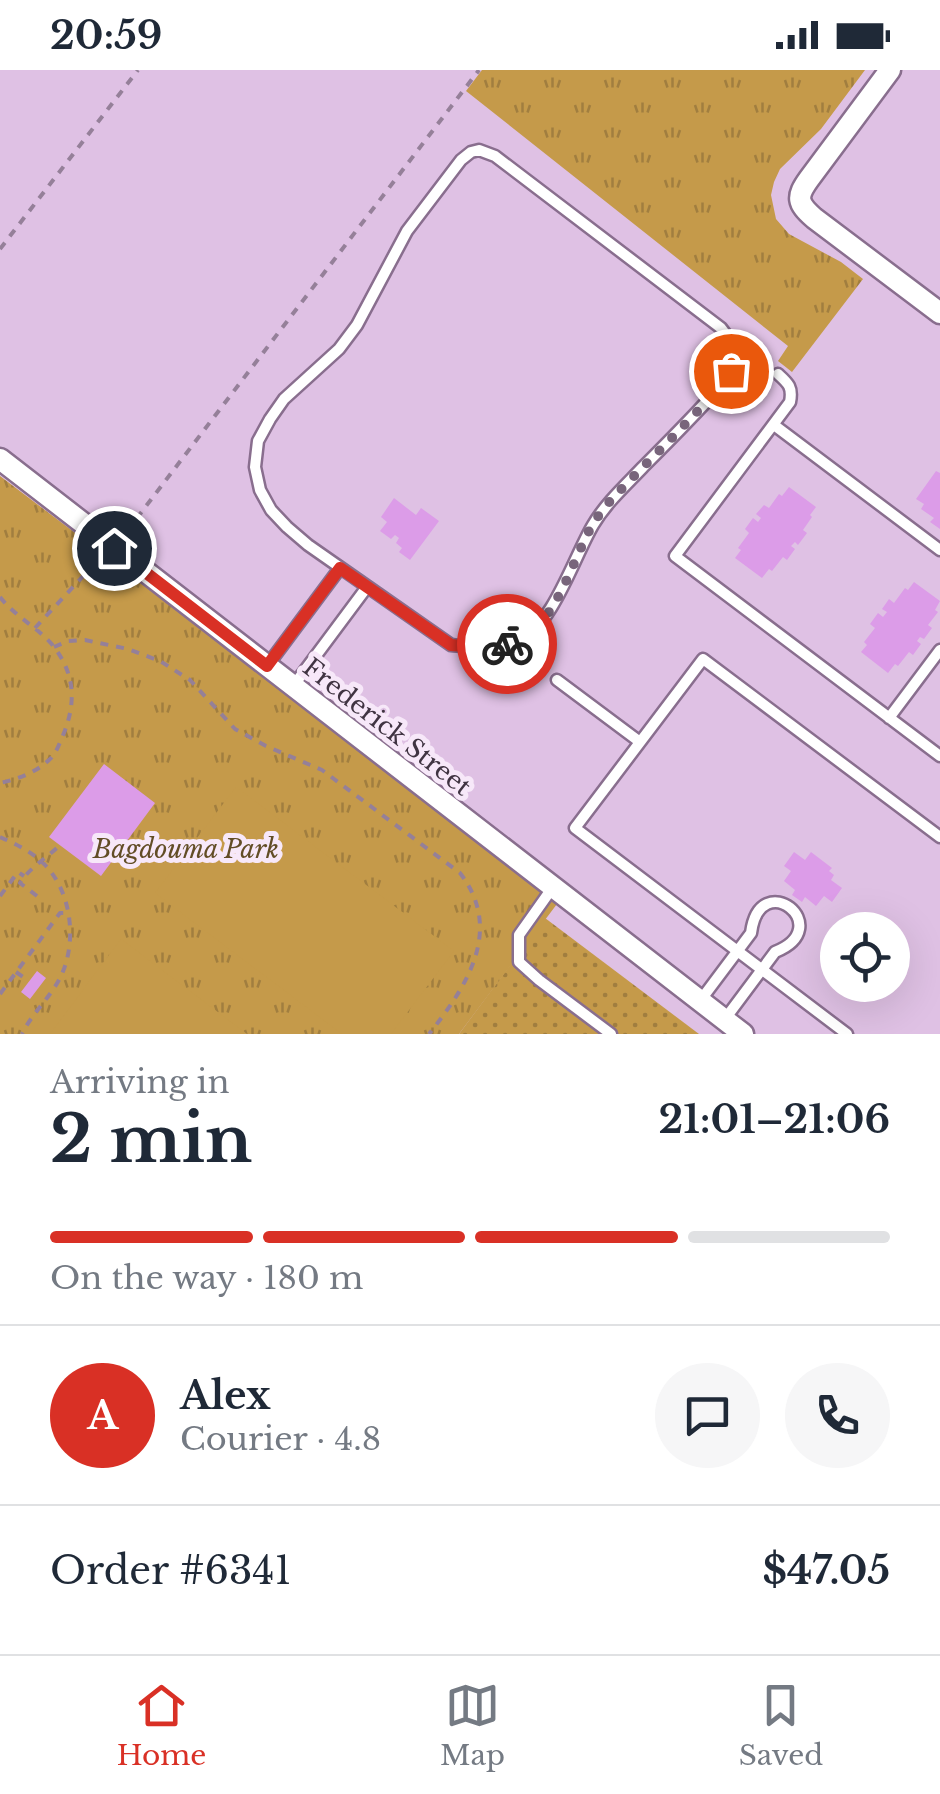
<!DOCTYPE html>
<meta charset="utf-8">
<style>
:root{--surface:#fff;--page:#f6f6f7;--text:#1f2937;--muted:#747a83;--line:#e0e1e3;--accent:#d93025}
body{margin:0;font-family:"Libre Baskerville",serif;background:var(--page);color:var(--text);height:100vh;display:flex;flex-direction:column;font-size:38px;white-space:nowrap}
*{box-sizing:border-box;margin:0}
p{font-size:32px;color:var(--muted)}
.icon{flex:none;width:55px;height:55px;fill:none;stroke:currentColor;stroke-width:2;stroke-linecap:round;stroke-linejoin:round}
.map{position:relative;height:964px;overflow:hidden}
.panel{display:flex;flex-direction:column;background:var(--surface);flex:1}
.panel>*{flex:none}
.fabs{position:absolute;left:820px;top:842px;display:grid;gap:20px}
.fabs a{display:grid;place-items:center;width:90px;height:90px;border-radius:50%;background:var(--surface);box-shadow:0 10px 40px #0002;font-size:50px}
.pin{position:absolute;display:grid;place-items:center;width:85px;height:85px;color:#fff;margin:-42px;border:5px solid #fff;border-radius:50%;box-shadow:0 2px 10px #0007}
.courier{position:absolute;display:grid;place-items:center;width:100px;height:100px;margin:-50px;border:8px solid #d93025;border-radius:50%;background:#fff;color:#222;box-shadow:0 2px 12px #0007}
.overview em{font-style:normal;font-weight:700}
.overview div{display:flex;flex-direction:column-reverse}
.overview{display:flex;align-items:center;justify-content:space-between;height:170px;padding:0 50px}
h1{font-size:65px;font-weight:700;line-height:75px}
.bar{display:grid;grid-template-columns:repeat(4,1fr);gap:15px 10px;align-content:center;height:120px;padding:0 50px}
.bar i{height:12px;border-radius:8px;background:var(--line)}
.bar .selected{background:var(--accent)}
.bar p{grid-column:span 4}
.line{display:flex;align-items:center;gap:25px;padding:0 50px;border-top:2px solid var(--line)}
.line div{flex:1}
.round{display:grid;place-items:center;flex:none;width:105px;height:105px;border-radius:52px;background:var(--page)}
.status{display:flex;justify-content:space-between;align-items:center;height:70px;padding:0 50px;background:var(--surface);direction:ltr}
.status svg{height:28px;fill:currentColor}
.tabs{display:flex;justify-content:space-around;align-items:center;height:140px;border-top:2px solid var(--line);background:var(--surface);font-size:28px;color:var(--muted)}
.tabs a{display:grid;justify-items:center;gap:5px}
.tabs .selected{color:var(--accent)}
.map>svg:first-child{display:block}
.grass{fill:url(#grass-dots)}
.park{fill:url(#park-tufts)}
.pitch{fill:#c59a4a}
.building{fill:#dc9ce8}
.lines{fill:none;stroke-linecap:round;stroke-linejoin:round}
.service-casing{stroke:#896e8e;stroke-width:15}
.minor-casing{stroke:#896e8e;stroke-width:25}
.path{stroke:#958099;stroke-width:4;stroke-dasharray:8 8;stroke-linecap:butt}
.service{stroke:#fff;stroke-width:10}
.minor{stroke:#fff;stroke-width:20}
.done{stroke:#78657b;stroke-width:10;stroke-dasharray:0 18}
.route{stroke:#d93025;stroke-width:12}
.labels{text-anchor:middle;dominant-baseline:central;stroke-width:10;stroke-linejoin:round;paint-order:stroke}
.street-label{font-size:25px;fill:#403442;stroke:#f7e8f9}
.park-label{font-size:25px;font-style:italic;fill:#624d26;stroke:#f7e8f9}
</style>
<div class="status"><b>20:59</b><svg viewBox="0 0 49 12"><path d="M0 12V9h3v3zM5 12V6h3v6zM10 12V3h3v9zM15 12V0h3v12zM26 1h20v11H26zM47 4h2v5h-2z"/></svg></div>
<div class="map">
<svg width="940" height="964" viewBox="0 0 940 964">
<defs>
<pattern id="grass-dots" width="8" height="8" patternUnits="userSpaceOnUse" patternTransform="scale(2.5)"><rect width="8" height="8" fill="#c59a4a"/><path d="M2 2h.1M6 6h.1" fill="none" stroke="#a17e3f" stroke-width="1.8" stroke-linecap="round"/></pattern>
<pattern id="park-tufts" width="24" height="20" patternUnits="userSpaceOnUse" patternTransform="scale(2.5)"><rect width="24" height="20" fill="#c59a4a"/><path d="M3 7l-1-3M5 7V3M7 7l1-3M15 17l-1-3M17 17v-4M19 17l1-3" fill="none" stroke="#a17e3f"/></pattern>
</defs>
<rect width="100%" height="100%" fill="#dfc1e4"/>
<path class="grass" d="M545,848l154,116h-240z"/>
<path class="park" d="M482,0h383l-44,59 -41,40 -6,13 -3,13 5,24 13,15 52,28 22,17 -71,93 -14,-11 10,-15 -322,-255z
M0,406l560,424 -101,134h-459z"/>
<path class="pitch" d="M236,717l218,164 -63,83h-49l-187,-141z
M121,869l126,95h-197z"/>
<path class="building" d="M936,401l4,2v56l-10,-7 4,-4 -13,-9 3,-5 -8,-5z
M789,417l27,20 -6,8 2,2 -9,13 4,3 -9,12 -3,-3 -4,4 4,3 -8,11 -4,-3 -11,14 -3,-2 -7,9 -27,-20 6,-8 -3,-2 11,-15 -4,-4 8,-11 5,4 3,-4 -5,-4 8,-9 5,3 10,-14 3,2z
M394,428l22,17 5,-7 18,13 -29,39 -11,-8 3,-4 -6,-5 3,-5 -4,-3 -4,4 -11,-8 7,-9 -6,-5z
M914,512l26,19 -5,9 3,2 -10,13 4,3 -8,11 -4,-2 -3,4 4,3 -8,11 -4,-3 -11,14 -3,-2 -7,9 -27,-21 6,-7 -3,-3 11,-14 -5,-4 8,-11 5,4 4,-5 -5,-3 7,-10 5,4 11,-15 3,2z
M104,694l51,39 -54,73 -52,-39z
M794,782l11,8 6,-8 21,16 -3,3 5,4 -3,5 11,8 -10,14 -8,-6 -8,10 -11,-9 -3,5 -10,-7 3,-5 -11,-9 7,-10 -7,-5z
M37,901l9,7 -16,21 -9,-7z"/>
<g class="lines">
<defs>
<path id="service" d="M479,80l16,6 226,172c22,28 16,35 -3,61 -24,27 -49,52 -75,78 -18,19 -37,36 -50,58 -19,32 -40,100 -74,116 -20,10 -47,6 -68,4l-143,-100 -21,-18 -16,-17 -11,-20 -5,-23 3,-26 12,-22 14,-20 55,-50 18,-24 50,-94 54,-71 10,-8z
M778,304c10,9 15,13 12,28l-115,154 265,200
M774,355l166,125
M267,596l73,-98
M557,610l83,62
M294,615l73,-98
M889,648l51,-68
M553,817l-34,48v27l20,18 72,54
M700,931l51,-68c9,-68 87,-6 24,19l-50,67
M847,964l-272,-206 128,-169 237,178"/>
<path id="minor" d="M890,0l-81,109c-13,18 -12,24 5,39l126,95
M0,389l743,575"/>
</defs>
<use href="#service" class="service-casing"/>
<use href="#minor" class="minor-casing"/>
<path class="path" d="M0,179l138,-179
M127,461l352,-461
M0,527c17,22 42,32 57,54 20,29 18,58 4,89 -3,7 -6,15 -12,20 -14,13 -31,19 -49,23
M35,558l50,-54
M54,577l14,-6 17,-1 43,9 32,12 30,19 45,49 31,17 56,24 138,103c44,57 7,113 -31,161
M0,767c16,7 34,16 46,29 26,28 31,76 15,110 -10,21 -29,37 -39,58
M0,826l18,-24 6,4
M37,826l-17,-13c10,-16 27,-25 40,-38
M16,902l13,9
M0,924l60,-81h9"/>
<use href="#service" class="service"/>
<use href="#minor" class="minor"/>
</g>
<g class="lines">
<path class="done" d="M507,574c47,-9 64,-83 86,-120 12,-20 29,-35 45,-52 27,-27 54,-54 80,-83l13,-18"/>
<path class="route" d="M114,478l153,118 73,-98 111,77 24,2 32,-3"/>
</g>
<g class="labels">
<g class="street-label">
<text transform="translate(387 657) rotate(38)">Frederick Street</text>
</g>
<g class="park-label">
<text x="186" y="779">Bagdouma Park</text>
</g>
</g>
</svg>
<div class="fabs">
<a><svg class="icon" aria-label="locate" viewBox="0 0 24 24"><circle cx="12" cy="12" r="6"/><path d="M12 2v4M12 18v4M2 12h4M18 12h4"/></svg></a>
</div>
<div class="pin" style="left:731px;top:301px;background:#ea580c"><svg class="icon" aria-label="bag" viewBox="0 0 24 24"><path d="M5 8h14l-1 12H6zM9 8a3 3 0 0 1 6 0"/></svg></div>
<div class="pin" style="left:114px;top:478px;background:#1f2937"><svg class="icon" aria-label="home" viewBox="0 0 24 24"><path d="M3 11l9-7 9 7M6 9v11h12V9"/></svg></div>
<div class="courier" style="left:507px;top:574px"><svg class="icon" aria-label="bike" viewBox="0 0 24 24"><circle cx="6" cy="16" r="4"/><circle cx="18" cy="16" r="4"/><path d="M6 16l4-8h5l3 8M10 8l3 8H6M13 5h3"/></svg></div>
</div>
<section class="panel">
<div class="overview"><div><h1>2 min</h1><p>Arriving in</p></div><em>21:01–21:06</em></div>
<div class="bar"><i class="selected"></i><i class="selected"></i><i class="selected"></i><i></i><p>On the way · 180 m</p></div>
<div class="line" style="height:180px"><b class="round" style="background:var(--accent);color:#fff">A</b><div><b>Alex</b><p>Courier · 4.8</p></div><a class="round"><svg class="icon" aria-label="chat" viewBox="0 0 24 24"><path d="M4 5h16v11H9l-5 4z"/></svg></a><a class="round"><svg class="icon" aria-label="phone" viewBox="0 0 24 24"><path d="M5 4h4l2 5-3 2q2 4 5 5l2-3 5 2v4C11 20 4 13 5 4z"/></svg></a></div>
<div class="line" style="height:130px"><div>Order #6341</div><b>$47.05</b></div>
</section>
<nav class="tabs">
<a class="selected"><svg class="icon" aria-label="home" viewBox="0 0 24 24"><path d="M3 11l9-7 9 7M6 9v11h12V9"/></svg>Home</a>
<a><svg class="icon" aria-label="map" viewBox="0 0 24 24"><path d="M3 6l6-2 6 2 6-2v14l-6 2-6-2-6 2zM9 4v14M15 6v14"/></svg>Map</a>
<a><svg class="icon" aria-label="saved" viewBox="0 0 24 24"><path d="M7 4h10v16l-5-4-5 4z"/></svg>Saved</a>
</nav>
